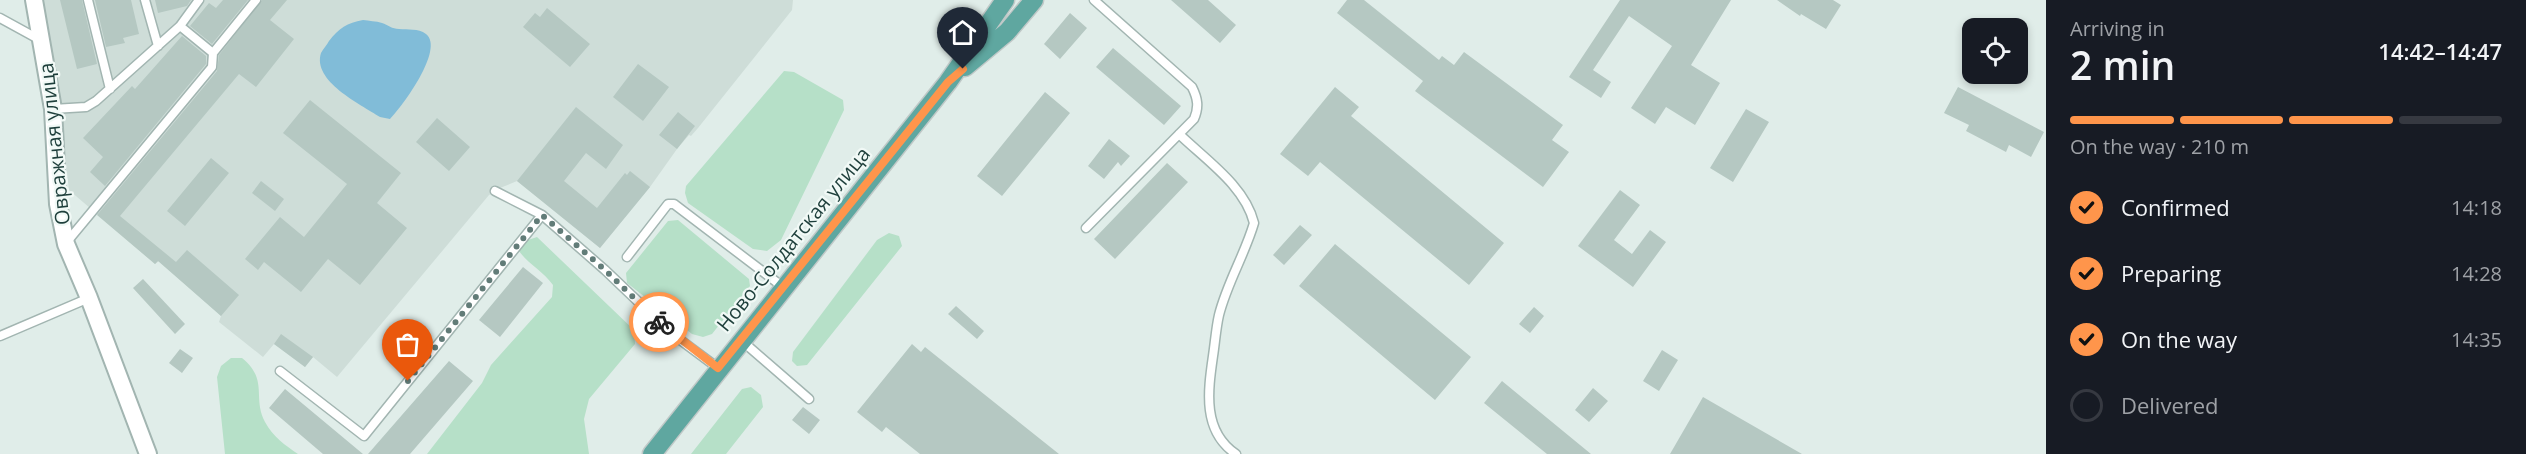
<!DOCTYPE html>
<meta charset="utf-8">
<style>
:root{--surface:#171b24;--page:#242831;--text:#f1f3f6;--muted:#9ea1a6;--line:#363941;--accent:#ff954b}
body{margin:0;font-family:"Open Sans",sans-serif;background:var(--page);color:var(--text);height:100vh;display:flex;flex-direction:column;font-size:22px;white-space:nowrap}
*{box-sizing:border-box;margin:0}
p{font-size:20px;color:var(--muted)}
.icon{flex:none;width:33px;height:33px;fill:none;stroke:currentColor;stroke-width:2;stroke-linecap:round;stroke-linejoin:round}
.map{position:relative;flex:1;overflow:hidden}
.drawer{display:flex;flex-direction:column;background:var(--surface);width:480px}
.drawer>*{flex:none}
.fabs{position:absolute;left:1962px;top:18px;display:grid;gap:12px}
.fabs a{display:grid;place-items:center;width:66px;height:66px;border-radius:12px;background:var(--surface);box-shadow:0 3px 9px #0003;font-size:30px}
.pin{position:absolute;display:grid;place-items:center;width:51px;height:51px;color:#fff;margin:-62px -26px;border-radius:50% 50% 50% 0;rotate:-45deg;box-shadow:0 0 6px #0007}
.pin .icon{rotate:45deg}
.courier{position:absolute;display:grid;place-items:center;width:60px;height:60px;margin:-30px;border:4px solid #ff954b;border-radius:50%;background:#fff;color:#222;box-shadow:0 2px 8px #0007}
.summary em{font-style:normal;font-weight:600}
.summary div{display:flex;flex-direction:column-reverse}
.summary{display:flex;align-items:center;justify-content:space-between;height:102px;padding:0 24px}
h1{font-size:39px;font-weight:600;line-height:45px}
.bar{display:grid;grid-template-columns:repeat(4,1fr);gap:9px 6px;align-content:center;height:72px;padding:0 24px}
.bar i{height:8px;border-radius:4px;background:var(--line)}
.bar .on{background:var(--accent)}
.bar p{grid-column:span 4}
ol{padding:0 24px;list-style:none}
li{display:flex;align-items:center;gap:18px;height:66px}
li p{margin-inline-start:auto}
li .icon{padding:6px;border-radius:50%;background:var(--accent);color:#111;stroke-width:4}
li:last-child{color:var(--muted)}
li i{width:33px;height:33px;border:3px solid var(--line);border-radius:50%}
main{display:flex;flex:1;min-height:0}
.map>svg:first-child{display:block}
.built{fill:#ceddd8}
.green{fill:#b6e0c8}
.water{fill:#81bcd8}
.building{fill:#b5c8c2}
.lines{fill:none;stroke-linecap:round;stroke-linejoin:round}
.lane-casing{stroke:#a2b5b1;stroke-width:11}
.street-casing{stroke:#a2b5b1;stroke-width:20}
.primary-casing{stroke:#c0c9c8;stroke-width:21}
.lane{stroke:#fff;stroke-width:8}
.street{stroke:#fff;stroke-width:16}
.primary{stroke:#5fa7a0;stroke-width:18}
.done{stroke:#627c78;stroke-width:6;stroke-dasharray:0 10.8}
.route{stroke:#ff954b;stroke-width:8}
.labels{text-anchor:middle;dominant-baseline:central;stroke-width:4.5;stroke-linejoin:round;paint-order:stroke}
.street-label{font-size:20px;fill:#1e3f3b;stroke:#f1f9f6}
</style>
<main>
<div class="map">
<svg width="2046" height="454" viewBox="0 0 2046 454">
<rect width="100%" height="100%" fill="#e0ede9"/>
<path class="built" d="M43,0h750l-1,10 -94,118 -7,8 -2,-1 -12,14 -27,38 -50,61 -83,-67 -17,7 -11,7 -152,182 -24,-20 -8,10 -31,-23 -11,13 -44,-35 2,-6 -62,-55 -4,3 -86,-74 -12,-107z"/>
<path class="green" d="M784,71l10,1 49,28 1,10 -63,130 -14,11 -14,-2 -65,-46 -3,-10 1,-7z
M678,220l71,59 1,7 -38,48 -9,3 -11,-3 -65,-51 -1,-10 42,-52z
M889,233l10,3 3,10 -95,119 -10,1 -5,-5 1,-9 84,-112z
M537,237l97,93 1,14 -46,55 -5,20 5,35h-162l55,-71 9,-18 61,-68 1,-12c-10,-14 -25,-21 -34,-34l6,-10z
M231,358h11c27,22 10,39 23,64 8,15 20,23 33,32h-73l-8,-77 4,-11z
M751,387l10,8 2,12 -37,47h-35l51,-65z"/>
<path class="water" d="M363,20c6,1 13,1 19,3 6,2 10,6 17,6 9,1 19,-1 27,5 19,15 -24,73 -36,85l-10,-2c-20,-13 -68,-36 -59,-64 2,-4 6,-8 8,-12 10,-13 18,-18 34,-21z"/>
<path class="building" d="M60,0h22l15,64 -20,5z
M95,0h36l8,34 -16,4 2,5 -19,4z
M155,0h36l-4,6 -29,7z
M223,0h25l-36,44 -22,-18 19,-23 7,5z
M262,0h25l-17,20 24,19 -38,48 -17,-13 -119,142 56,46 11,-12 52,45 -18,21 -63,-55 -3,3 -58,-49 120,-144 2,-16z
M1171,0h37l28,25 -16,18z
M1347,0h17l75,60 3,-4 12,9 10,-13 99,73 -11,15 17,12 -26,35 -128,-96 8,-10 -86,-68z
M1620,0h111l-40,65 29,18 -25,42 -29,-18 -11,17 -24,-16 41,-62 -43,-30 -36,54 18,12 -10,16 -32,-21z
M1777,0h56l8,5 -15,24 -25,-15 -1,2z
M547,8l43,36 -20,23 -47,-40 12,-14 5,4z
M1070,13l17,15 -27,31 -16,-15z
M182,36l24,20v8l-101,122 -15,-14 13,-15 -20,-19 49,-52 3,3z
M1113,48l68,58 -17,19 -68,-58z
M638,64l31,23 -26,34 -30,-24z
M1335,87l24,20 -8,9 153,127 -35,42 -149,-123 -12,14 -28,-22z
M1958,87l86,45 -13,25 -22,-12 -3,7 -40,-21 3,-6 -25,-12z
M1045,92l25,21 -68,83 -25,-20z
M310,100l91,73 -24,30 30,25 -47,57 -32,-26 -27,33 -37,-30 -6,8 -13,-11 35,-42 24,20 43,-53 -64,-51z
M576,107l47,38 -17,24 -20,-16 -22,28 33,27 28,-35 2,2 3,-4 20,16 -50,61 -83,-67z
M1746,109l23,13 -36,60 -23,-14z
M678,112l17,14 -18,23 -18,-14z
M437,118l33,29 -21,24 -33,-29z
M1109,139l21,17 -9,10 -3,-4 -14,17 -16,-13z
M211,158l18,15 -44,53 -18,-15z
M1167,163l21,19 -73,77 -21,-20z
M261,181l23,18 -9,12 -23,-18z
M1620,190l20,15 -26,35 18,14 18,-24 16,12 -33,45 -55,-41z
M1300,225l12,10 -28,30 -11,-10z
M1335,244l136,113 -36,43 -136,-114z
M523,267l20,16 -43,54 -21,-17z
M143,279l42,45 -10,10 -42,-46z
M956,306l28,25 -7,8 -29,-25z
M1534,307l10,9 -14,17 -11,-9z
M281,334l32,23 -8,10 -31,-23z
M912,344l9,8 4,-5 134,107h-139l-34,-27 -4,5 -25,-20z
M180,349l13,9 -11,15 -13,-10z
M1662,350l16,10 -19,31 -16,-10z
M449,361l24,20 -63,73h-42z
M1502,381l89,73h-44l-63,-51z
M1593,388l15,13 -19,21 -14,-12z
M285,389l78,65h-40l-54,-46z
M1703,397l99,57h-132z
M803,407l17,13 -11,14 -17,-14z"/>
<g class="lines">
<defs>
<path id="lane" d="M88,0l22,89
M145,0l13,46
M0,18l42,23
M180,26l19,-26
M213,53l43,-53
M53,109l33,-2 10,-6 84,-75 33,27 -1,14 -146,176
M1179,134c27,26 66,52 75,89 -9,31 -27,60 -35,92 -3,13 -4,28 -6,41 -5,35 -11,75 23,98
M495,191l47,24 63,55 66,63 47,35
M1086,228l108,-109c5,-12 4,-20 -2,-32l-98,-87
M627,257l41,-53h6l109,83
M0,336l89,-38
M741,340l68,59
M280,371l84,65 178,-221"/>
<path id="street" d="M34,0l19,109 5,95 8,40 23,54 59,156"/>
<path id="primary" d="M965,67l42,-35 27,-32
M652,454l296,-372 57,-82"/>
</defs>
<use href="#lane" class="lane-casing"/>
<use href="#street" class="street-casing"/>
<use href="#primary" class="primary-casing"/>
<use href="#lane" class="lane"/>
<use href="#street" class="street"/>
<use href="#primary" class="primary"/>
</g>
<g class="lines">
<path class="done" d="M408,381l134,-166 63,55 54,52"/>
<path class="route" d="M659,322l59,46 230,-286 15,-13"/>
</g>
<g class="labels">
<g class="street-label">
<text transform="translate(54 144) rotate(-96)">Овражная улица</text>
<text transform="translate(793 239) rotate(-51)">Ново-Солдатская улица</text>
</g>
</g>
</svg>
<div class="fabs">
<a><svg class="icon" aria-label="locate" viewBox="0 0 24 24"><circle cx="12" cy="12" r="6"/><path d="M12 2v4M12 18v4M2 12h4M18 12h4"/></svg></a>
</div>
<div class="pin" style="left:408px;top:381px;background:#ea580c"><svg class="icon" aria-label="bag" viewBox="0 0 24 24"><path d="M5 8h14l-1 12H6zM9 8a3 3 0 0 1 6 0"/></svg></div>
<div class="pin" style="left:963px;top:69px;background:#1f2937"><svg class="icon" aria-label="home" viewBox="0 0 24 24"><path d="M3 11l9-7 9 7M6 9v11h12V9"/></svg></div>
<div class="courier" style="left:659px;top:322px"><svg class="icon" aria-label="bike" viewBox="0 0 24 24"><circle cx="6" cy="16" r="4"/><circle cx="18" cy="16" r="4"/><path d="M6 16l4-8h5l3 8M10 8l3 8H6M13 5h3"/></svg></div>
</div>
<section class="drawer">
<div class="summary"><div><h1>2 min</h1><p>Arriving in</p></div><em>14:42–14:47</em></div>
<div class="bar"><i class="on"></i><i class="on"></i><i class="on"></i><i></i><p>On the way · 210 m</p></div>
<ol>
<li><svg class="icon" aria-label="check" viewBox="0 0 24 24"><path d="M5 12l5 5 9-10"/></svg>Confirmed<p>14:18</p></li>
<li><svg class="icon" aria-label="check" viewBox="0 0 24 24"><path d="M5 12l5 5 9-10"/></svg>Preparing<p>14:28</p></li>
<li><svg class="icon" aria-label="check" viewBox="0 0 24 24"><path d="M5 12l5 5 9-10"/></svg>On the way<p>14:35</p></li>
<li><i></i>Delivered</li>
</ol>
</section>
</main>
